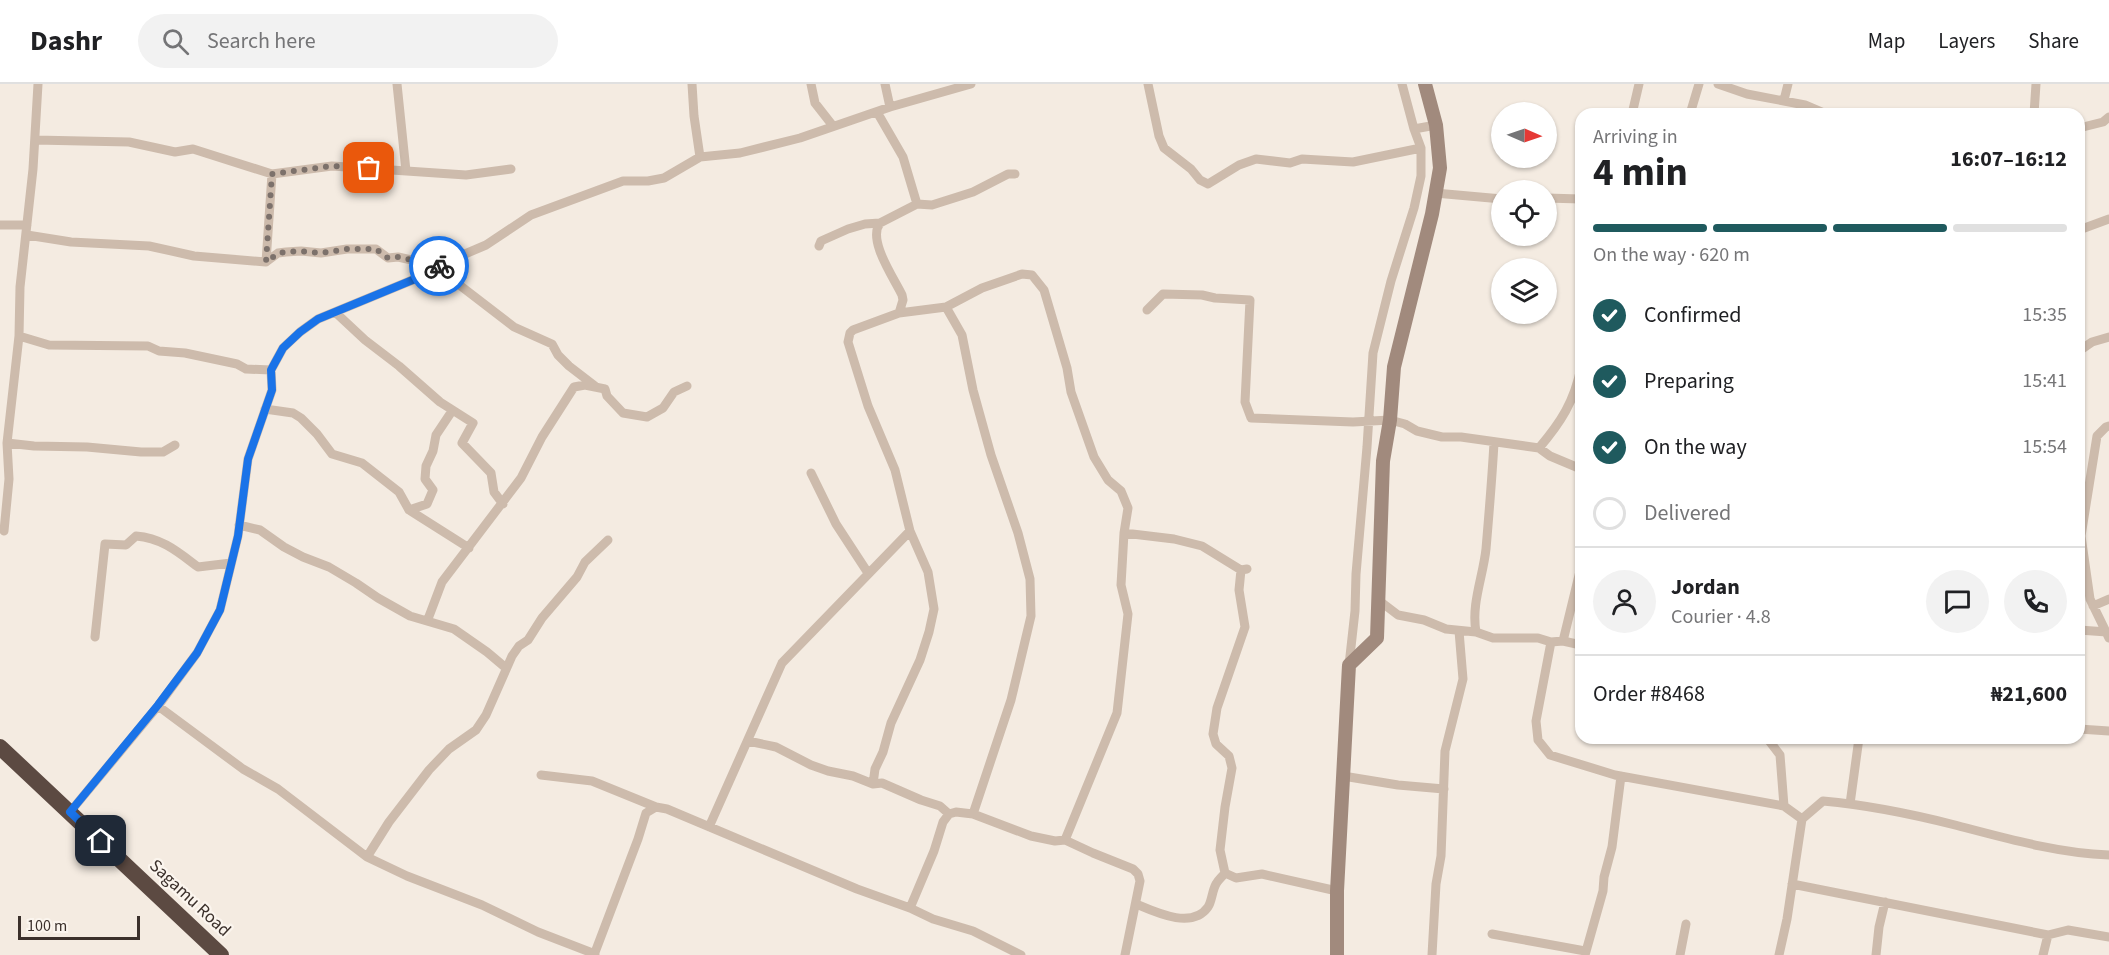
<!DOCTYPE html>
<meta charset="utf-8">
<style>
:root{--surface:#fff;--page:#f2f2f2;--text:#202124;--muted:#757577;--line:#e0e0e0;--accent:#1f5a5e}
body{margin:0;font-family:"Source Sans 3",sans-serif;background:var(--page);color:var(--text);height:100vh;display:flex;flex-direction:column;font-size:22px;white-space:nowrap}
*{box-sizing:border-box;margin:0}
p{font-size:20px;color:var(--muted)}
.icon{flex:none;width:33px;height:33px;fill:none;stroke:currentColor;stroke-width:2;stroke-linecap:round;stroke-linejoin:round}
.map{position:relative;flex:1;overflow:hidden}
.side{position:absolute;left:1575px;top:24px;width:510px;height:636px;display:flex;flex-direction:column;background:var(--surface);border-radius:18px;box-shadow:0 2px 4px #0004}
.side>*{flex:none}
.needle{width:39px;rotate:92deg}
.buttons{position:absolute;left:1491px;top:18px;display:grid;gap:12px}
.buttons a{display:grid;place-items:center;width:66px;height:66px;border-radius:50%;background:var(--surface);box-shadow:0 2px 4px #0004;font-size:30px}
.scale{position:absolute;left:18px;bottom:15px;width:122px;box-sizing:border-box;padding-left:6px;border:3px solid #3b302b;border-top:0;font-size:16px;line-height:21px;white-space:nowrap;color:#3b302b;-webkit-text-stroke:4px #fbf5ee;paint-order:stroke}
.pin{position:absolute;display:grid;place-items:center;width:51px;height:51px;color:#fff;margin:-26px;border-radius:12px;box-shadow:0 3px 9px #0006}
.courier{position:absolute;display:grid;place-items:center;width:60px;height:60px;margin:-30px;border:4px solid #1a73e8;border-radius:50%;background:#fff;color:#222;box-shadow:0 2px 8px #0007}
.head em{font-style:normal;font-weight:700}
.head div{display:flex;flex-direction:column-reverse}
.head{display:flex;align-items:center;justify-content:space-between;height:102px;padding:0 18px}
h1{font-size:39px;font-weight:700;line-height:45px}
.bar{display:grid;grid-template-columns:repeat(4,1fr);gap:9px 6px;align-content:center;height:72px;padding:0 18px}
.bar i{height:8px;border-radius:4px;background:var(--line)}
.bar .selected{background:var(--accent)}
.bar p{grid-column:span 4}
.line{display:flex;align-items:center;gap:15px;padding:0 18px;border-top:2px solid var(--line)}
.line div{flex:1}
.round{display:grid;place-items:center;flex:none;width:63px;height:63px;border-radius:32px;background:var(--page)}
ol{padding:0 18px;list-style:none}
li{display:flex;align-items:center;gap:18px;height:66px}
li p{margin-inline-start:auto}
li .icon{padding:6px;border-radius:50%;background:var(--accent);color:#fff;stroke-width:4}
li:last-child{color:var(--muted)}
li i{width:33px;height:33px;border:3px solid var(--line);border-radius:50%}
header{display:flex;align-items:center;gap:36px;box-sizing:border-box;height:84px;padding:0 30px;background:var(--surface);border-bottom:2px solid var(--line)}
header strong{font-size:28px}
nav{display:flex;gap:33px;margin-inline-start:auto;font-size:21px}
.search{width:420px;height:54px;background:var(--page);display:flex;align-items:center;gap:15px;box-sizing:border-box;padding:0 21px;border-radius:33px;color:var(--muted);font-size:22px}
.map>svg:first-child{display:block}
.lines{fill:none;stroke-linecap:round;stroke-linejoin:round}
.street{stroke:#cdbbac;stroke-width:9}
.secondary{stroke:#a18a7d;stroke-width:14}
.highway{stroke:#5c4a42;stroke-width:16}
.done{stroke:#7c716b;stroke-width:6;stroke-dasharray:0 10.8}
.route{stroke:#1a73e8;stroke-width:8}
.labels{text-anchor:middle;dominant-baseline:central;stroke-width:4.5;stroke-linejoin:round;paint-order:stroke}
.street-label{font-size:18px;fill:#3b302b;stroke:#fbf5ee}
</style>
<header>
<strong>Dashr</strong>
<div class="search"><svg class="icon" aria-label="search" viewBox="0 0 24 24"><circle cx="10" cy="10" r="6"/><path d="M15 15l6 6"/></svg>Search here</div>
<nav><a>Map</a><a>Layers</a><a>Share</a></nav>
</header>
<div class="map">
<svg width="2109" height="871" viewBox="0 0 2109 871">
<rect width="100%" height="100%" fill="#f4ebe1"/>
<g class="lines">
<path class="street" d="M397,0l9,87
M692,0l2,32 6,41
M811,0l4,19 18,23
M885,0l5,23
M1148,0l11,52 5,12 27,21 9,11 8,4 31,-19 17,-6 34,4 12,-4 51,3 68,-14 -7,-19
M1402,0l12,45 22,-4
M1718,0l29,10 58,11 21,9
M1784,16l4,-16
M877,28l26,45 14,47
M1632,30l7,-30
M1690,30l9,-30
M2034,30l2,-30
M2079,44l24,-6 6,-5
M35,56l94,2 46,10 18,-3 79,25 60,-8 134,9 45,-6
M1435,109l67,6
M1546,114l35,1
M880,139c-13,17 14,55 22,72l1,5 -4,13
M0,141h27
M2079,146l30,-11
M27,151l44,7 78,4 45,10 72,6 6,-88
M819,162l2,-5 27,-12 17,-5 15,-1 37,-19 15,1 41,-13 35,-18h7
M266,178l12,-9 8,-1 15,-1 20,2 26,-4h29l12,9 10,-1 46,10 5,10 65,50 38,17 6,11 11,11 26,20
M1147,226l16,-16 39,1 13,3 35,2 -5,102 6,16 102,4 37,-2 15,4 12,7 25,6h19l78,11 11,8 31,13
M335,228l30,28 34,26 41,36 33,21 -11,20 29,30 3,19 9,12
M19,252l30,9 99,1 11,5 26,2 52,11 9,5 25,1
M2079,267l13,-9 17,-5
M265,325l28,4 8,5 16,16 15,20 30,9 37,29 10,18 60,38
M7,359l27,3 53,1 54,5h22l12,-7
M1539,364c22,-26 35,-46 42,-80
M811,389l25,51 32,49
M409,426l18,-6 6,-14 -8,-11 1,-13 7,-15 3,-16 16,-24
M239,441l21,5 24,17 19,10 26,10 27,16 22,15 32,18 44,13 33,23 19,16
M4,447l5,-52 -2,-36 12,-107 1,-49 13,-118 5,-85
M1124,449l50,6 28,7 39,24 6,-1
M2079,449l2,3 16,-100 9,-9 3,-1
M2081,452l9,63 19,39
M1241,486l-2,20 6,37 -28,81 -4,26 3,10 13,12 3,12 -7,39 -5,43 5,23 11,5 26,-4 75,17
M1377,515l21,16 26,5 22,9 30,3 17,6h45l13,4 12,-1 18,4
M2093,522l16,-7
M428,535l14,-37 79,-104 21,-41 32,-50 11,-2 20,4 2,7 16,17 24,4 16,-9 11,-16 13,-6
M2079,546l28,2
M1476,548c-5,-28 7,-55 10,-83 3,-35 6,-71 8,-106
M95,553l10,-93 21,1 10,-9c26,2 42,16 62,31l33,-4
M1563,557l18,-74
M1551,558l-15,79 2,19 12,15 65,20 169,31 18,13
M1349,581l6,-54 1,-37 11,-127 6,-94 18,-72 23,-73 7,-32v-28
M158,622l85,63 35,20 89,68 40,19 75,29 56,27 57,22
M2079,645l30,2
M1767,654l13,17 4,51
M748,657l28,6 35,18 17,6 25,5 20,8 9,-1 39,17 19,6 9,8
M541,691l51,6 64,26 11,2 190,80 53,19 23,11 40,12 48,24
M1343,692l55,9 46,4
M873,700l2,-15 8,-17 8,-29 29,-63 9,-28 5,-23 -6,-37 -18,-41 -15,-61 -27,-64 -20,-64 2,-9 3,-3 46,-17 47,-6
M1850,720l9,-66
M70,728l88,-106 39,-53 23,-43 18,-74 10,-77 24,-69 -1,-20 12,-22 17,-16 18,-13 126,-52 14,-10 28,-12 45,-30 92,-34h25l16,-3 36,-21 40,-4 60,-15 90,-31 81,-23
M973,730l38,-114 20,-84 -1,-37 -12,-46 -27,-78 -18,-65 -11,-55 -16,-28 36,-19 40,-14 10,1 12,15 23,78 4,24 23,65 14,23 13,11 7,17 -4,25 -3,52 7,29 -11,99 -52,127
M709,743l73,-164 128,-132
M367,773l22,-35 40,-52 20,-21 27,-19 10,-15 26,-59 7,-10 9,-6 14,-22 35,-41 8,-15 23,-22
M1792,800l256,51 20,-5 41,7
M1136,820c19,8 56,26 72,3 4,-6 4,-16 8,-23 2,-4 6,-7 9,-11
M910,824l24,-57 9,-29 6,-8 7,-2 17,2 58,22 24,5 10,-1 28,13 40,16 5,5 2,7 -15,74
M1492,850l93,17
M594,871l44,-116 8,-26 10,-6
M1432,871l4,-71 5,-28 4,-105 18,-72 -4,-48
M1585,871l18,-64 1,-14 8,-30 9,-71
M1680,871l6,-31
M1779,871l8,-36 15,-100 21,-18c44,4 89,13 132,24 50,13 102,28 154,30
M1876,871l3,-28 6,-25
M2043,871l5,-20"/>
<path class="secondary" d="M1337,871v-64l12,-226 28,-27 6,-177 7,-41 4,-53 38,-153 8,-46 -4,-43 -11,-41"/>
<path class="highway" d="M0,663l221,208"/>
</g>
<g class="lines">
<path class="done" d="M369,84l-37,-2 -60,8 -6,88 13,-9 7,-1 14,-1 21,2 26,-4h29l12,9 10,-1 41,9"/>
<path class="route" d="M101,757l-31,-29 88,-107 39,-52 23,-43 18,-74 10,-77 24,-69 -1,-20 12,-22 17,-16 18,-13 126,-52 -5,-1"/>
</g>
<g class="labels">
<g class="street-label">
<text transform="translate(190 814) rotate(43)">Sagamu Road</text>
</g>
</g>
</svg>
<div class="buttons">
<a><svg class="needle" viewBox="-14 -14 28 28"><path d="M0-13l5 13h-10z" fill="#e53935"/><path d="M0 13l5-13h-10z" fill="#757577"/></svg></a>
<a><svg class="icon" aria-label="locate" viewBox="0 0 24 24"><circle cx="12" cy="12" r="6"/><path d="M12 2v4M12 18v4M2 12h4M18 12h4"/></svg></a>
<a><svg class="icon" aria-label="layers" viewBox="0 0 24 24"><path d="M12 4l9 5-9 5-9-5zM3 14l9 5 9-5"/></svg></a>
</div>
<div class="scale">100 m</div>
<div class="pin" style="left:369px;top:84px;background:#ea580c"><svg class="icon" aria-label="bag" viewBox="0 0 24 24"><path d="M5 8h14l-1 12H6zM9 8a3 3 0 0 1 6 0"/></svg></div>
<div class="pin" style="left:101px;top:757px;background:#1f2937"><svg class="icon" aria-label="home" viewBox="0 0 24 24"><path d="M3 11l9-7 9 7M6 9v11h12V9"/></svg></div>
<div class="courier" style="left:439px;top:182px"><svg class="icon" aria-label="bike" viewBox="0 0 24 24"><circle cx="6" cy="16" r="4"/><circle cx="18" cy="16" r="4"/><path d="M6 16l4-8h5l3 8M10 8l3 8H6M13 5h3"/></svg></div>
<section class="side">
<div class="head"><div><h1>4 min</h1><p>Arriving in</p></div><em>16:07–16:12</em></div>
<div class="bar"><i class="selected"></i><i class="selected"></i><i class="selected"></i><i></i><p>On the way · 620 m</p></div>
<ol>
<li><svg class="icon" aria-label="check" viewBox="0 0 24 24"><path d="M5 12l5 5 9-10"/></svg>Confirmed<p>15:35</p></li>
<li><svg class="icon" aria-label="check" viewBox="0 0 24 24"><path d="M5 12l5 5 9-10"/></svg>Preparing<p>15:41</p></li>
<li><svg class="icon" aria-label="check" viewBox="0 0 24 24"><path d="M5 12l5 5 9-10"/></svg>On the way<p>15:54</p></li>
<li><i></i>Delivered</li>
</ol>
<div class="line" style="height:108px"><a class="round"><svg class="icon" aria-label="person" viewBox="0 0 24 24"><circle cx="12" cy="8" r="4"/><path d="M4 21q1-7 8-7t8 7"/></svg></a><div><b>Jordan</b><p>Courier · 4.8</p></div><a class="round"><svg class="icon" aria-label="chat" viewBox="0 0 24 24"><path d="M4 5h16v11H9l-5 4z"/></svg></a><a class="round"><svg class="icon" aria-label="phone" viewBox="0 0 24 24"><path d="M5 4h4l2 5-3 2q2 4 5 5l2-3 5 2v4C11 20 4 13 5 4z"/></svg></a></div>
<div class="line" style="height:78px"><div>Order #8468</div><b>₦21,600</b></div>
</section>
</div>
